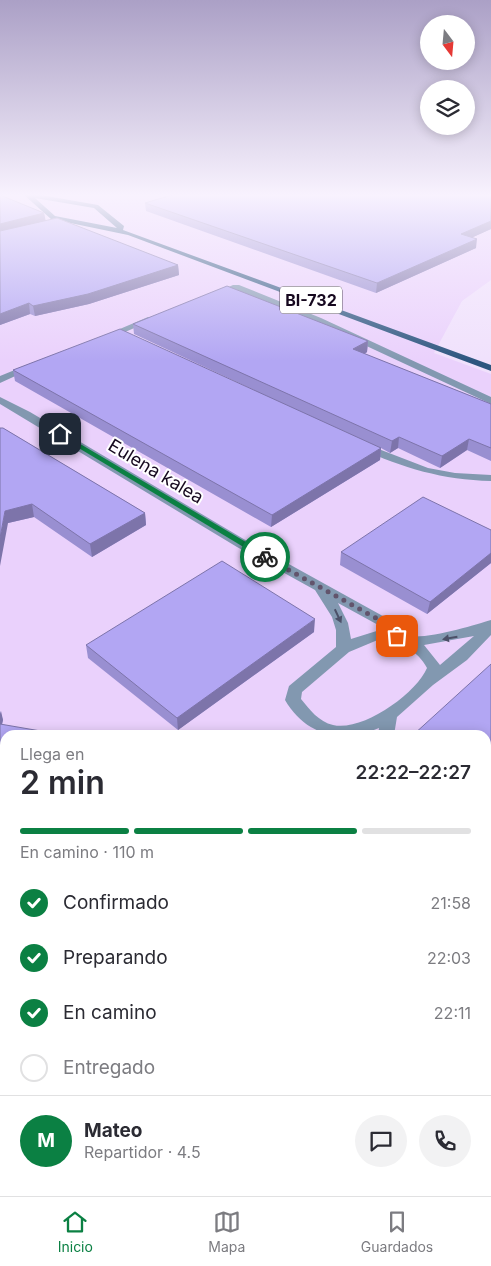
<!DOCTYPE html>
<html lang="es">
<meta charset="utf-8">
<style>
:root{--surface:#fff;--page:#f2f2f3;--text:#2b2b33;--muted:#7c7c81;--line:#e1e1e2;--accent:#0b8043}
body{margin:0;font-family:Inter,sans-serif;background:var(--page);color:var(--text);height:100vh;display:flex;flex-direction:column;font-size:19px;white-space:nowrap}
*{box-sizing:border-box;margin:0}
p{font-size:16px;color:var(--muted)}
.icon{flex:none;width:28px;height:28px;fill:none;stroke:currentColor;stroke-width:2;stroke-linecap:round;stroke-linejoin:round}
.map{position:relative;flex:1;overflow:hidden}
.drawer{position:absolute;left:0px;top:730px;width:491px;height:466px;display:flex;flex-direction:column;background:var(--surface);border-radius:15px 15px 0 0;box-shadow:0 2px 12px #0003}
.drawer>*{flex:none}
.needle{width:32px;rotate:164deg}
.buttons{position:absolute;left:420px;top:15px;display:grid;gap:10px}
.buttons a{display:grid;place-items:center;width:55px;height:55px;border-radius:50%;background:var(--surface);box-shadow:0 2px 12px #0003;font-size:25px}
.pin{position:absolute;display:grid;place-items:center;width:42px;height:42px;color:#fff;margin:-21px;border-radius:10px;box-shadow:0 2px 8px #0006}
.courier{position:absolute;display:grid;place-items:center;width:50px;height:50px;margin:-25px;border:4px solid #0b8043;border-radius:50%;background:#fff;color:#222;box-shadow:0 1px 6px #0007}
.headline em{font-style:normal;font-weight:600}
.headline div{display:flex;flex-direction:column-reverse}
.headline{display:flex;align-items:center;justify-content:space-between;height:85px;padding:0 20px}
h1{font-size:32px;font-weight:600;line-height:38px}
.bar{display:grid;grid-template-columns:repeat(4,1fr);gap:8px 5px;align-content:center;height:60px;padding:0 20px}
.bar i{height:6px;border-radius:4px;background:var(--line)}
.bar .selected{background:var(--accent)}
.bar p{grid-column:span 4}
.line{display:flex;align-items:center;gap:12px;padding:0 20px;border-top:1px solid var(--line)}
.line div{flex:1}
.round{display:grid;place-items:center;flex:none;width:52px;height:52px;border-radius:26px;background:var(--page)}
ol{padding:0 20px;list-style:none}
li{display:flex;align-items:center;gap:15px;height:55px}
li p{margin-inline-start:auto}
li .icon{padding:5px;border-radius:50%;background:var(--accent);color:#fff;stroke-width:4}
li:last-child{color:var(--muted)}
li i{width:28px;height:28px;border:2px solid var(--line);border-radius:50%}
.tab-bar{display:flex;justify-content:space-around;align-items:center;height:70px;border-top:1px solid var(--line);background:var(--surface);font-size:14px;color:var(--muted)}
.tab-bar a{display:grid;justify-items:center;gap:2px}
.tab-bar .selected{color:var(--accent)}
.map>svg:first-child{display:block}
.built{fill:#ead1fc}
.green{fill:#e5b47b}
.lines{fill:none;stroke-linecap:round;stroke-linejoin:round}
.river{fill:#ef8193;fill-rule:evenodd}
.service{fill:#8298b0;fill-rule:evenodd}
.minor{fill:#8298b0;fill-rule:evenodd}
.primary{fill:#2d567f;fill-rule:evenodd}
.wall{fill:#998fd1}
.shaded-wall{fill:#7d74aa}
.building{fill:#b2a6f3;stroke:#7d74aa}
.oneway{fill:#4c5068}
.route{fill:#0b8043}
.done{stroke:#62546c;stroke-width:5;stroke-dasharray:0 9}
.labels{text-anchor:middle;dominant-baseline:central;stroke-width:4;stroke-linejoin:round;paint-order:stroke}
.shield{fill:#fff;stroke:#5c5262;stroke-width:1}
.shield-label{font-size:16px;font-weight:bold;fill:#16081f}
.street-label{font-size:18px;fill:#16081f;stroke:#fff}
</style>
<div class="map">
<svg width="491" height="1196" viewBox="0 0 491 1196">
<rect width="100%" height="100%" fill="#f0e1fc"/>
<path class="built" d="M0,194h491v86l-29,21 -28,52 57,21v822l-6,-5 1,-456h-481v118l-5,-1z"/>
<path class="green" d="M486,1036l5,4v156l-6,-5z"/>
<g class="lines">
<path class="river" d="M0,840h5v46h-5z
M393,1191h69l2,5h-69z"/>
<path class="service" d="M0,817l5,1v12l-5,-1z"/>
<path class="minor" d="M233,285h6l82,33 170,79v7l-176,-82 -79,-32 -21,8 -4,-3z
M148,317l7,2 -46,20 -8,-2z
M27,365l8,2 -35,16v-7z
M0,397l30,15 217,129 143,79c4,4 8,11 13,14 14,9 72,-9 88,-14v15l-24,25 -34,25 -36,32 -3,18h-16l1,-7c-37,16 -73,8 -94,-28l4,-14 47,-39v-17l-4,-13 -17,-27 -78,-43 -237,-143zM338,603l42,23 3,3 -32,10 -3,-16zM474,636l-34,29 -16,-20zM380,639c19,3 38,11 47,29 -11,26 -65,64 -94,57 -14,-3 -24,-16 -32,-26l1,-7 47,-40z
M363,443l65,25 27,5 36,2v6c-48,-1 -88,-13 -132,-33l-2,-2z
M486,848l5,2v18l-5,-2z"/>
<path class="primary" d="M23,194h12l63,11 26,21 -1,4 368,135v6l-363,-136 -77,-16zM35,198l59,10 23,20 -62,-12z"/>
</g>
<path class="wall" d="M491,194v35l-18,8 3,11 -100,45 -230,-82 -1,-8z
M0,195l44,18 1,8 133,44 1,10 -90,29 -54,12 -5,-2 -30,11z
M133,324l235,17 -1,11 -2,2 126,50v57l-24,-11 -27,18 -42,-20 -8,5 -9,-5 -1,12 -109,67 -256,-146 -2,-11 241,20 -120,-56z
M3,428l142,85 1,12 -54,32 -58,-40 -26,6z
M491,530v33l-64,51 -87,-49 1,-13z
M314,632l-136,98 -90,-72 -2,-13z
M491,664v139l-5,-3v-65z
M0,711l3,9 -1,5 3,10v48l-5,-1z
M486,874l5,4v162l-5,-4z"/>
<path class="shaded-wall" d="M44,213l2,9 -46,11v-9z
M491,221v8l-31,14 1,-9z
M477,239l-1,9 -100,45 1,-10z
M178,265l1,10 -90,29 -54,12 -2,-10z
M29,303l1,11 -30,11v-11z
M368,341l-1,11 -14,8v-11z
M399,437l-1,11 -8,5 2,-12z
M469,439l-2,11 -27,18 2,-12z
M381,448l-1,12 -109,67 1,-12z
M32,504l2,13 -26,6 -8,43v-28l5,-27z
M145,513l1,12 -54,32 -2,-13z
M491,553v10l-64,51 3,-12z
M315,619l-1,13 -136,98 -1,-12z
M1,711l2,9 -3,11v-17z"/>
<path class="building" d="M175,194h316v27l-30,13 16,5 -100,44 -232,-80z
M0,195l44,18 -44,11z
M57,218l121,47 -90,29 -55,12 -4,-3 -29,11v-83z
M227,286l141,55 -15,8 138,55v44l-22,-9 -27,17 -43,-19 -7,4 -259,-117z
M120,329l261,119 -109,67 -259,-145z
M0,428h3l142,85 -55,31 -58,-40 -27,7 -5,27z
M423,497l68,33v23l-61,49 -89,-50z
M222,561l93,58 -138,99 -91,-73z
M491,664v124l-5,-3v-50h-73z
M0,724l64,11h-59v40l-5,-2z
M486,874l5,4v147l-5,-4z"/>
<defs><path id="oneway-solid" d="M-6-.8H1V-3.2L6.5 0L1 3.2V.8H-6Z" transform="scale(1.25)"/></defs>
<g class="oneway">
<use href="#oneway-solid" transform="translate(338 616) rotate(65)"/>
<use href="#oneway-solid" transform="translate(450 638) rotate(170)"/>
</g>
<linearGradient id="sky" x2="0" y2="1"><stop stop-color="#aba0c6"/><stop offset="0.54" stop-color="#f8f2fe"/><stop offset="1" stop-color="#f8f2fe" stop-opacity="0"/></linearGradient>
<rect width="491" height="361" fill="url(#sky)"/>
<path class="route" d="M60,432l208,123 1,2 -7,1 -205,-123z"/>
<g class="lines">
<path class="done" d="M265,557l120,66 12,13"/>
</g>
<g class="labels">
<rect class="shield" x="280" y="286.5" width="62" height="27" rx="4"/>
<g class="shield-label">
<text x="311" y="300">BI-732</text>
</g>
<g class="street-label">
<text transform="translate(156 471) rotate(31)">Eulena kalea</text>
</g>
</g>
</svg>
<div class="buttons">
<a><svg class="needle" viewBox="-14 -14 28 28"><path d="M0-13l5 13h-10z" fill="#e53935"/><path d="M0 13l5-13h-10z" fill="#7c7c81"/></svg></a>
<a><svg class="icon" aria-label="layers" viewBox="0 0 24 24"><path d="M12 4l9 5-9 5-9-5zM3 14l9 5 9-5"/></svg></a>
</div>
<div class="pin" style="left:397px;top:636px;background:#ea580c"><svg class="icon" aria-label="bag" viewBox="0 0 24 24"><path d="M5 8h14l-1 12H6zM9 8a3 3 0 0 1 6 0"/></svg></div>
<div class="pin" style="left:60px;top:434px;background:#1f2937"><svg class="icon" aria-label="home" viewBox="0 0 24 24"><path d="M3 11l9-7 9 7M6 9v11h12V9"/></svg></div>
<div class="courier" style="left:265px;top:557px"><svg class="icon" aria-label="bike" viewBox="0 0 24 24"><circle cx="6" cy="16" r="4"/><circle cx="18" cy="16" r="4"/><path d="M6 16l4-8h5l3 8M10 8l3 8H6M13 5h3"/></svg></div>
<section class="drawer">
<div class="headline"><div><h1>2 min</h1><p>Llega en</p></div><em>22:22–22:27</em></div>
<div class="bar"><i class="selected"></i><i class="selected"></i><i class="selected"></i><i></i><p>En camino · 110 m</p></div>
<ol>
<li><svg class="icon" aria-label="check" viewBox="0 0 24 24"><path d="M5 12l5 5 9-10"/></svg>Confirmado<p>21:58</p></li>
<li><svg class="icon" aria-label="check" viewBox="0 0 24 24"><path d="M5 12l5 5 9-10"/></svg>Preparando<p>22:03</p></li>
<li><svg class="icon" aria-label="check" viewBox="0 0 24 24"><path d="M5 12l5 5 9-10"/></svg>En camino<p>22:11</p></li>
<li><i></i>Entregado</li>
</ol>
<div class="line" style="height:90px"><b class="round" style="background:var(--accent);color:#fff">M</b><div><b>Mateo</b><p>Repartidor · 4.5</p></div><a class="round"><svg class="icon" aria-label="chat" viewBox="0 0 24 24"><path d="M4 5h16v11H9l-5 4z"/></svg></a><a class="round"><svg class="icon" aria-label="phone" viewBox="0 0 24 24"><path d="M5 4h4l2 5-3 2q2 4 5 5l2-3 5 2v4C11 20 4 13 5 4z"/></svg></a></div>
</section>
</div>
<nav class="tab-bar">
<a class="selected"><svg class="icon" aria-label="home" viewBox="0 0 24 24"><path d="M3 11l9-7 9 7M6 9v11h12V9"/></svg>Inicio</a>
<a><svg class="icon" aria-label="map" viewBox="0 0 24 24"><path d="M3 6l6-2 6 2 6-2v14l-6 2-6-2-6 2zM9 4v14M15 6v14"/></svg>Mapa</a>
<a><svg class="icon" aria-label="saved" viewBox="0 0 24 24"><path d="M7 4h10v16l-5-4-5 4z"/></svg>Guardados</a>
</nav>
